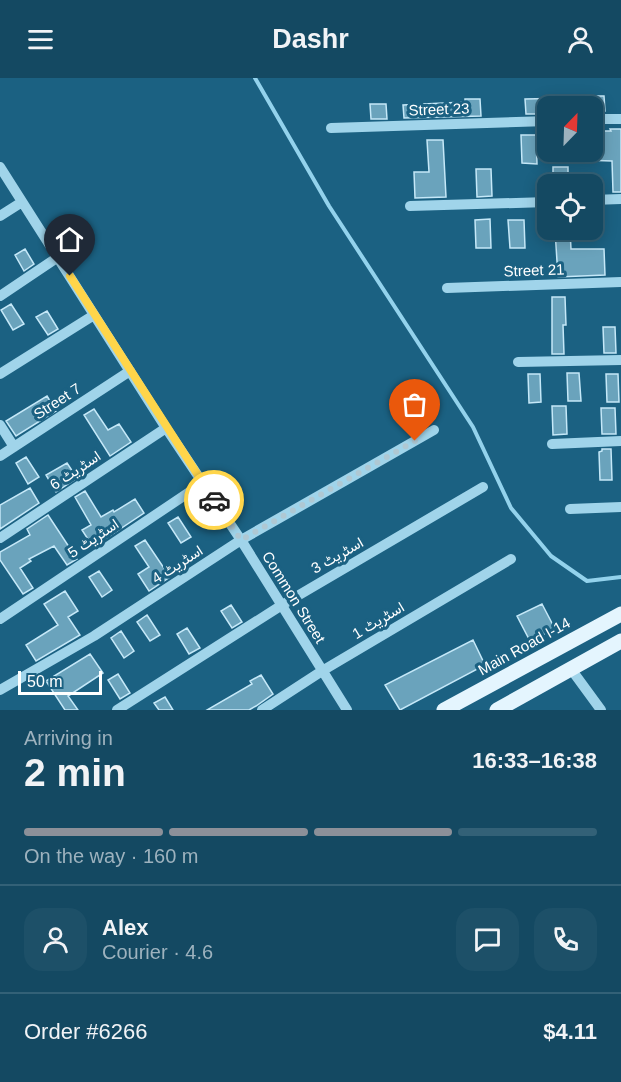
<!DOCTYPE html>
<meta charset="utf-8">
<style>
:root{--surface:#144962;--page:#1d5068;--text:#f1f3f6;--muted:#9db2be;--line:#336177;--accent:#8c9099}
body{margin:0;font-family:Arial,Vazirmatn,sans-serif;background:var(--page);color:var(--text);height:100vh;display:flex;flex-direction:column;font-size:22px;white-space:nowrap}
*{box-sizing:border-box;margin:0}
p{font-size:20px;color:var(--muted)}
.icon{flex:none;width:33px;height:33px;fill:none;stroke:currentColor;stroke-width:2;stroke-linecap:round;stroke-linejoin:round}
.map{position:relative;height:632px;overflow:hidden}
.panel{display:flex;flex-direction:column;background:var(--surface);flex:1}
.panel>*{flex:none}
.needle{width:39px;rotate:23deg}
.controls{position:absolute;left:537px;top:18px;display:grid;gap:12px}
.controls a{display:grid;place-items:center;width:66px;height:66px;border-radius:12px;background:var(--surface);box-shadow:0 3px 15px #0003,0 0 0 2px var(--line);font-size:30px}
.scale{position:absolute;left:18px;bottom:15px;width:84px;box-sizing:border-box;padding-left:6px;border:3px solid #fff;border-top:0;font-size:16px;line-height:21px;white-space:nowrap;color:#fff;-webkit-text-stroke:4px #1b6182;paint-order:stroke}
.pin{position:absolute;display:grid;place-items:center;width:51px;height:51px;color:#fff;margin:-62px -26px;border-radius:50% 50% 50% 0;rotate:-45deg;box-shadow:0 0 6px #0007}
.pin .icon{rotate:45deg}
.courier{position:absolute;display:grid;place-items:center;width:60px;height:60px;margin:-30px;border:4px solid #ffd54a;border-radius:50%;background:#fff;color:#222;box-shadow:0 2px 8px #0007}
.summary em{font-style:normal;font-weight:700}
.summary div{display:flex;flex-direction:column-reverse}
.summary{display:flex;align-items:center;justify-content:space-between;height:102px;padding:0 24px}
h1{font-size:39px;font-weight:700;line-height:45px}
.bar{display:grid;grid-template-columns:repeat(4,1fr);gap:9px 6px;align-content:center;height:72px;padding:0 24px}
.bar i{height:8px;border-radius:4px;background:var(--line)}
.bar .current{background:var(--accent)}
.bar p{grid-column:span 4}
.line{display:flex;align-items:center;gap:15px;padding:0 24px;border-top:2px solid var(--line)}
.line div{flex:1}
.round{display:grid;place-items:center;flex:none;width:63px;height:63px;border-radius:18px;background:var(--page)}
header{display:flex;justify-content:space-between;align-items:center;height:78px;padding:0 24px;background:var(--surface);font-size:27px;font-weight:700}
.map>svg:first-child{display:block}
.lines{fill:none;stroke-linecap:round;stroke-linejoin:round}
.stream{stroke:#93d2ec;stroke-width:4}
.building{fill:#6aa3bc;stroke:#c5e8f8;stroke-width:1.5}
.minor{stroke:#a0d4ea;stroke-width:10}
.major{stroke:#e4f5fe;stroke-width:15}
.done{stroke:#afc8d3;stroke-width:6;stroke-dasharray:0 10.8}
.route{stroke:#ffd54a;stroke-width:8}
.labels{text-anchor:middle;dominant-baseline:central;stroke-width:6;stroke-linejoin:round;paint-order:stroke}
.street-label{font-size:15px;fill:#fff;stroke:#1b6182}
</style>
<header><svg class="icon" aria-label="menu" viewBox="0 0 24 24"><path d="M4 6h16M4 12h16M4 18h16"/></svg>Dashr<svg class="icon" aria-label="person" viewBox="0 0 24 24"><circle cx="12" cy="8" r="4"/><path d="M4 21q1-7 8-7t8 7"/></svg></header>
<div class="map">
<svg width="621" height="632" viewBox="0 0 621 632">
<rect width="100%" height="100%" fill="#1b6182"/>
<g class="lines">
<path class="stream" d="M255,0l74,128 144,221 38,81 40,48 36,25 34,-4"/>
</g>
<path class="building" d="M572,18h32l1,15h-13v-5h-44v8h-22l-1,-15 47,-1z
M465,21h15l1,17 -77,2 -1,-13 62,-3z
M370,26h16l1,15h-16z
M610,51h11v63h-8l-1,-31 -30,-1v-8h10v-21h19z
M521,57h15l1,29 -15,-1z
M427,62h16l3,57 -31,1 -1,-26h15z
M553,89h15v17h-15z
M476,91h15l1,27 -15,1z
M490,141l1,29h-15l-1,-28z
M508,142h16l1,28h-15z
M555,152h15l1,19h33l1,26 -47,2z
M25,171l9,15 -10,7 -9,-16z
M552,219h13l1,28h-3l1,29h-12z
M11,226l13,20 -11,6 -12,-20z
M47,233l11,18 -10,6 -12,-18z
M603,249h12l1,26h-12z
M567,295h12l2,28h-13z
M528,296h12l1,28 -12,1z
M606,296h12l1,28h-12z
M47,318l9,15 -40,25 -10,-15z
M552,328h14l1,28 -14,1z
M601,330h14l1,26h-14z
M94,331l14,21 11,-6 12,18 -21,14 -26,-41z
M602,371h9l1,31h-12l-1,-28 3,-1z
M26,379l13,20 -11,7 -12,-21z
M67,385l10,15 -21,14 -10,-17z
M30,410l9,15 -39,26v-24z
M85,413l16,26 12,-7 1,2 21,-13 9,14 -51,34 -11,-17 9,-5 -16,-28z
M48,437l29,44 -10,6 -13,-19 -25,13 2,2 -11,7 13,20 -10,6 -23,-34v-8l30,-17 -3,-6z
M178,439l13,20 -10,6 -13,-20z
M145,462l25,37 -21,14 -11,-17 11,-7 -14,-21z
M99,493l13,19 -10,7 -13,-20z
M65,513l13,20 -10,6 12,18 -44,26 -10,-16 32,-20 -14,-21z
M542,526l13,25 -25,12 -13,-25z
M231,527l11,17 -10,6 -11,-17z
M147,537l13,20 -10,6 -13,-19z
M187,550l13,20 -11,6 -12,-20z
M121,553l13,20 -10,7 -13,-20z
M473,562l12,25 -85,45 -15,-25z
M90,576l13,19 -35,23 10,14h-13l-19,-29z
M118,596l12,19 -10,6 -12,-19z
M261,597l12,19 -17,12 -7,4h-42l45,-26 -2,-3z
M165,619l8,13h-14l-5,-7z"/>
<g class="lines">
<path class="minor" d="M592,41h29
M331,50l217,-7
M0,89l166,261 75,112 106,170
M592,122l29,-1
M410,128l138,-4
M0,138l22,-14
M447,210l174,-6
M0,218l58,-39
M518,284l103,-2
M0,296l94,-59
M0,347l14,22
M552,366l69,-3
M0,378l130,-85
M570,431l51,-2
M0,460l166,-110
M0,541l203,-136
M571,591l30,41
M0,612l94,-54 147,-96 193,-110
M117,632l165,-105 201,-118
M262,632l60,-39 189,-112"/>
<path class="major" d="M444,632l177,-96
M497,632l124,-69"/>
</g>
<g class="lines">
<path class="done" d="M214,422l27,40 174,-99"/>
<path class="route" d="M70,198l144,224"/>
</g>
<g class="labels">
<g class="street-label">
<text transform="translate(439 31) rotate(-2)">Street 23</text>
<text transform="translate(534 192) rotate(-2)">Street 21</text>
<text transform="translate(57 323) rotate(-33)">Street 7</text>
<text transform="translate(75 392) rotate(-34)">اسٹریٹ 6</text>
<text transform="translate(93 460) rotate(-34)">اسٹریٹ 5</text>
<text transform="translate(337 477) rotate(-30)">اسٹریٹ 3</text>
<text transform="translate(177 486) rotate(-33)">اسٹریٹ 4</text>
<text transform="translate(294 519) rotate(58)">Common Street</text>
<text transform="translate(378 542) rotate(-31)">اسٹریٹ 1</text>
<text transform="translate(524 568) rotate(-29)">Main Road I-14</text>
</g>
</g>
</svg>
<div class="controls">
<a><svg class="needle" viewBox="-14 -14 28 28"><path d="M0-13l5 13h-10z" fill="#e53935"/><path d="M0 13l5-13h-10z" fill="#9db2be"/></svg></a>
<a><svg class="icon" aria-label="locate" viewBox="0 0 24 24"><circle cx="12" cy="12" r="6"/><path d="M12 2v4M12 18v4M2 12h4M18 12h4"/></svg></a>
</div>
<div class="scale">50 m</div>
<div class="pin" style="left:415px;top:363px;background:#ea580c"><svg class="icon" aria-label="bag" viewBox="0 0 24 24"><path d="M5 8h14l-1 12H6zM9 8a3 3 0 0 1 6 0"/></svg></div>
<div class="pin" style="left:70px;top:198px;background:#1f2937"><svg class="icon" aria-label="home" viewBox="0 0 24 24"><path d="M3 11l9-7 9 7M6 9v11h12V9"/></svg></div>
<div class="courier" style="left:214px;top:422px"><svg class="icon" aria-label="car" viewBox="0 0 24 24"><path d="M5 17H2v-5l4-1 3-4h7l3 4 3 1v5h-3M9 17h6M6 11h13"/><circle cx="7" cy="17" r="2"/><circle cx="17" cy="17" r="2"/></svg></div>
</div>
<section class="panel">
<div class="summary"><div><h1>2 min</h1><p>Arriving in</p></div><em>16:33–16:38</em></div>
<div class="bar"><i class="current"></i><i class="current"></i><i class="current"></i><i></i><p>On the way · 160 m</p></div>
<div class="line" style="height:108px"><a class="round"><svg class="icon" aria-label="person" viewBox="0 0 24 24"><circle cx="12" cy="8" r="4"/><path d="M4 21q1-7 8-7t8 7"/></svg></a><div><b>Alex</b><p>Courier · 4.6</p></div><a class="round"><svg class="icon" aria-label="chat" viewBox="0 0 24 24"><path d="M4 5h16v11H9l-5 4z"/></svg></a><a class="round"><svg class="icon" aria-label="phone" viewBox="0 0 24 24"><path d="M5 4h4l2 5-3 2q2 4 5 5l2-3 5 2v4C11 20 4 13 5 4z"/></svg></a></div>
<div class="line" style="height:78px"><div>Order #6266</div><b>$4.11</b></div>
</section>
